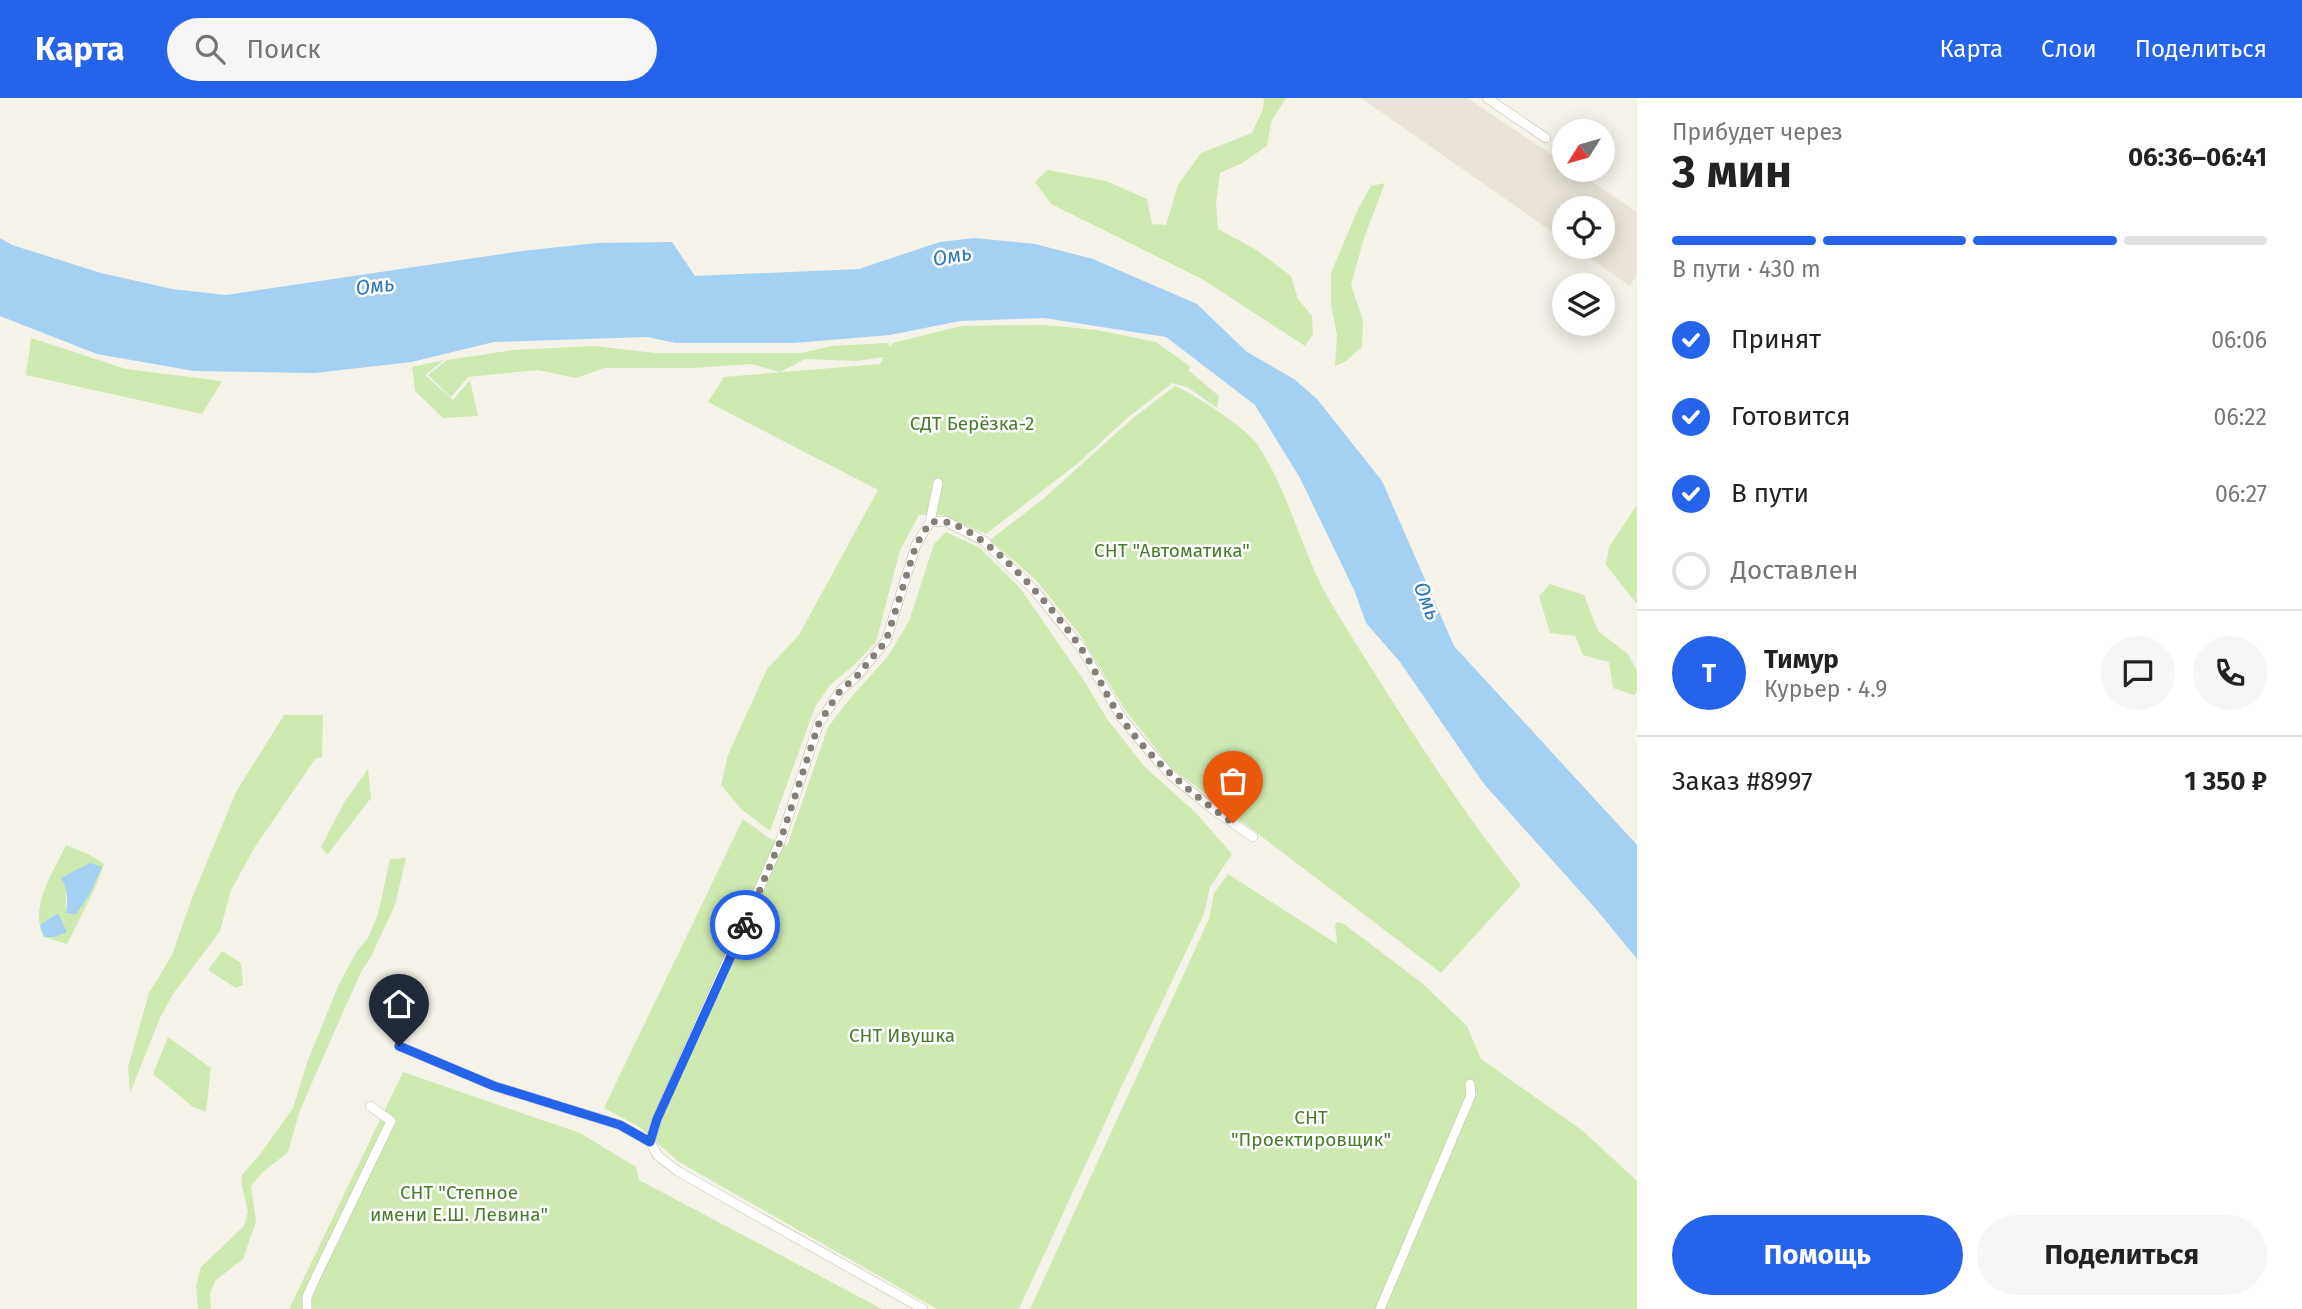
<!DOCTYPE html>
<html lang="ru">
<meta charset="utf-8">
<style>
:root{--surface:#fff;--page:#f6f6f6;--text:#222;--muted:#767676;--line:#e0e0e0;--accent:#2563eb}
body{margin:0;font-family:"Fira Sans",sans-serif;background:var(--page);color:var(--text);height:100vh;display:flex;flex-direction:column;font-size:26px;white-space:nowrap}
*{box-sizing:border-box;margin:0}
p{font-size:23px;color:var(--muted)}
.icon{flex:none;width:38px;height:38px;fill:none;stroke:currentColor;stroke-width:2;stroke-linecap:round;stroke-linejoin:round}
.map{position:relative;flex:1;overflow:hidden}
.drawer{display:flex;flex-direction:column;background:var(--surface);width:665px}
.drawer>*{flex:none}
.needle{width:46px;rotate:233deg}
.controls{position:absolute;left:1552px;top:21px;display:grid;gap:14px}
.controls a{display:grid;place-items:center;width:63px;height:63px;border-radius:50%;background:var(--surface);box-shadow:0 4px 18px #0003;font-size:35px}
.pin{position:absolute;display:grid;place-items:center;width:60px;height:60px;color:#fff;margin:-72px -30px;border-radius:50% 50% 50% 0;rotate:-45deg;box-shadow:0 0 7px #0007}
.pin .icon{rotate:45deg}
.courier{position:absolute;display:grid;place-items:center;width:70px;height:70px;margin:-35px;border:5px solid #2563eb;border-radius:50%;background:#fff;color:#222;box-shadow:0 2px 9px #0007}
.head em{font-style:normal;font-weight:700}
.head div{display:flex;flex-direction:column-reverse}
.head{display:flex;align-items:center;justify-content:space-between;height:119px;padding:0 35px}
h1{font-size:46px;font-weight:700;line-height:52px}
.bar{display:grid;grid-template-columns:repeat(4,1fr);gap:10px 7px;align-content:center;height:84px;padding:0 35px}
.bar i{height:9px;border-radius:5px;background:var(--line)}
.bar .selected{background:var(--accent)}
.bar p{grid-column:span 4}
.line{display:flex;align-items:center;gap:18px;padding:0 35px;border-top:2px solid var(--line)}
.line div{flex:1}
.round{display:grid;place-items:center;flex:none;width:74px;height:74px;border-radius:37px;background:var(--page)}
ol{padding:0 35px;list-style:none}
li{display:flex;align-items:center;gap:21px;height:77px}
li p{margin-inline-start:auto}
li .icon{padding:7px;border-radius:50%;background:var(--accent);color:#fff;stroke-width:4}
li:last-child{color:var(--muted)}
li i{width:38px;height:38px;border:4px solid var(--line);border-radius:50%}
.button{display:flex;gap:14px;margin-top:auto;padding:14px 35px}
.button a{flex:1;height:80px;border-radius:42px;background:var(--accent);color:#fff;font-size:28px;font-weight:700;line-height:80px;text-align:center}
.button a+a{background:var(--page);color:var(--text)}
header{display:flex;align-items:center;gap:42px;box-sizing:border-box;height:98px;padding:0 35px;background:var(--accent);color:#fff}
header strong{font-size:33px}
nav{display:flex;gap:38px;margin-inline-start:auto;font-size:24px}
.search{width:490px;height:63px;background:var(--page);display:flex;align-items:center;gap:18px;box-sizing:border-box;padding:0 24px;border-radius:38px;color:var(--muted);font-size:26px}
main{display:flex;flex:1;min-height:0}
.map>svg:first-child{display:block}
.residential{fill:#e9e4d7}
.green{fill:#ceeab1;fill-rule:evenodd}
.water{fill:#a4d0f2}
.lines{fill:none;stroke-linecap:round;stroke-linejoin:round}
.minor-casing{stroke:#c1baab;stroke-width:10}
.minor{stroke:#fff;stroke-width:9}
.done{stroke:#858075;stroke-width:7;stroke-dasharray:0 12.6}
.route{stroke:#2563eb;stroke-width:9}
.labels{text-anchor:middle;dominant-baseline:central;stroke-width:5;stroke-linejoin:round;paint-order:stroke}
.park-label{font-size:19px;fill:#457d28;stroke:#fff}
.water-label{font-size:21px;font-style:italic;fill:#2c78b8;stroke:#fff}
</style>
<header>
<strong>Карта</strong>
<div class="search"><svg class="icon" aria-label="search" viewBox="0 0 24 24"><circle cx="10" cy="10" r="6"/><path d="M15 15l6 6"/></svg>Поиск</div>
<nav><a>Карта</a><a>Слои</a><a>Поделиться</a></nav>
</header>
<main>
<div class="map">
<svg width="1637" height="1211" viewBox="0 0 1637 1211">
<rect width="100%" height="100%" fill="#f5f2e9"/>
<path class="residential" d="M1361,0h106l97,65v7h10l63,42v61l-7,13 -56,-39h29v-39h-39v32z"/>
<path class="green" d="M1264,0h22l-15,24 -4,24 -25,17 -22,10 -4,31 2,25 37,20 36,27 7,23 14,17 1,18 -8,12 -103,-67 -151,-75 -16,-22 13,-12 58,11 41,18 5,25 14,1 12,-40 23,-32 51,-20 11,-24z
M1385,85l-21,55 -13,47 12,35 -1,27 -16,14 -11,5 2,-31 -6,-30v-32l27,-64 13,-23z
M1045,227l52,5 59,12 35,25 -3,3 31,26 -2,12 -30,-21 -15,-4 -46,36 -49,45 -91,70 -44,-19h-23l-19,35 -24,92 -23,24 -23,19 -15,22 -45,124 -29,-22 -20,-24 7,-30 39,-86 32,-34 79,-145 -170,-88 16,-25 156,-13 4,-7 -27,4 -52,-2 -25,13 -29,-8 -57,4h-89l-29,10 -38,-8 -70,7 -17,20 -23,-22 19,-15 66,-10 81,-4 61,7h146l31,-7 56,-3 2,4 3,-4 68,-17z
M31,240l95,31 96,12 -20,33 -176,-39z
M444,262l-19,15 28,25 17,-20 8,36 -35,2 -28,-27 -3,-24z
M1175,288c19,8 71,42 82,58 31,46 43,102 69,150 19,34 41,66 61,99 42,66 85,131 134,192l-80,88 -271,-206 -45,-57 -45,-75 -44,-55 -46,-40 53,-41 89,-80z
M1637,407v99l-31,-39 3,-18z
M946,434l34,16 40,40 65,94 22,37 37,47 52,47 36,41 -22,33 -6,27 -85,178 -100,217h-82l-258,-147 -41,-36 -34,-18 139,-289 26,19 18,8 41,-119 20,-26 41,-46 20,-34 25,-77z
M1550,486l34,11 14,36 30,23 9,17v21l-3,3 -21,-7 -4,-26 -26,-7 -8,-19 -25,-3 -11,-37z
M284,617h39l-1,42 -7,2 -60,88 -24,43 -11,41 -47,63 -13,24 -30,75 -2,-26 21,-74 23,-38 20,-57 44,-106z
M368,671l3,29 -44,57 -6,-8 24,-46z
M66,747l24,10 14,9 -8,22 -29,58 -23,-7c-16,-29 10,-66 22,-92zM61,780l28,17 -14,19 -9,-2v-24z
M406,760l-11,47 -24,52 -10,15 -33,74 -28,64 -12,42 -25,20 -12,14 5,36 -13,37 -27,21 -6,13 1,16h-13l-2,-23 5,-19 43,-41 4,-15 -6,-25v-11l19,-22 32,-45 15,-48 31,-76 18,-33 11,-13 10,-24 12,-55z
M1228,776l109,70 -2,-20 3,-2 6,2 78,59 45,43 14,33 102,72 54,50v128h-607l179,-390 5,-26z
M222,853l19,12 2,22 -7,3 -28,-18z
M168,939l43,31 -5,44 -13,-5 -40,-33z
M403,974l177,61 56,34 3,13 243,129h-593z"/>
<path class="water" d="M0,140l12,7 89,28 71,16 54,6 296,-44 75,-8 75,-1 23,34 164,-7 81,-27 34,-4 61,6 58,15 104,45 50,48 47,27 23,20 65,82 72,165 183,199v114l-41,-50 -112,-125 -84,-122 -34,-39 -11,-31 -55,-114 -45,-73 -89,-68 -122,-19 -84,3 -70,14 -96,8h-118l-29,-6 -153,5 -83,20 -96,11 -121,-2 -97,-17 -97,-38z
M90,765l12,4 -13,28 -13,19 -10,-1c2,-14 2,-23 -5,-35z
M58,815l9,19 -13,5h-10l-4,-12z"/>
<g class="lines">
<defs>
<path id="minor" d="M1487,0l59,40
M930,424l15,-1 39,20 51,50 47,58 39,68 29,35 22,24 42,34 39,27
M399,948l95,40 126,39 30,17 8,14 21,16 244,137
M650,1044l7,-23 123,-277 39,-119 21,-32 17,-15 29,-35 30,-96 14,-23 8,-39
M307,1211v-12l7,-16 77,-160 -21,-15
M1380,1211l91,-214 -1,-11"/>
</defs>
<use href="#minor" class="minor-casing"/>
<use href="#minor" class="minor"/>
</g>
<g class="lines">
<path class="done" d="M745,827l35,-83 39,-119 21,-32 17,-15 29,-35 30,-96 14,-23c5,0 11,-1 16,0 44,10 109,89 135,126 15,22 25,48 40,70 30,42 70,76 112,105"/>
<path class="route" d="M399,948l95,40 126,39 30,17 7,-23 88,-194"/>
</g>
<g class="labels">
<g class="park-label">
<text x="972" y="325">СДТ Берёзка-2</text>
<text x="1172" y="452">СНТ "Автоматика"</text>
<text x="902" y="937">СНТ Ивушка</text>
<text x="1311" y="1019">СНТ<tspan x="1311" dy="22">"Проектировщик"</tspan></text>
<text x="459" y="1094">СНТ "Степное<tspan x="459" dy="22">имени Е.Ш. Левина"</tspan></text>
</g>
<g class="water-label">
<text transform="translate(952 158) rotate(-10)">Омь</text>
<text transform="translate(375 188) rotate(-7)">Омь</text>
<text transform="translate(1427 503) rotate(68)">Омь</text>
</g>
</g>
</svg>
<div class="controls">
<a><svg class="needle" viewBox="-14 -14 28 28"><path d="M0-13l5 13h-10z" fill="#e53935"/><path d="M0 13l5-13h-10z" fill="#767676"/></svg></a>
<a><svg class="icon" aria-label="locate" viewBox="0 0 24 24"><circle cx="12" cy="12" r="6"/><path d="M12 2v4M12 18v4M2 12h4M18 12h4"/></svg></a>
<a><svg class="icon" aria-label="layers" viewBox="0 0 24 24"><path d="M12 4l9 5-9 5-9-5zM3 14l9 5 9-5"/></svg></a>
</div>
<div class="pin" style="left:1233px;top:725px;background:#ea580c"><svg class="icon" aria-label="bag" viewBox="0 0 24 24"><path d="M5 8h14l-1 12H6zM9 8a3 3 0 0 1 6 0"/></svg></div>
<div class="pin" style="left:399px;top:948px;background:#1f2937"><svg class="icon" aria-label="home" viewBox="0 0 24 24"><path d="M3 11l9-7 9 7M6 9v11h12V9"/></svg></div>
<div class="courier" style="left:745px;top:827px"><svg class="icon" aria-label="bike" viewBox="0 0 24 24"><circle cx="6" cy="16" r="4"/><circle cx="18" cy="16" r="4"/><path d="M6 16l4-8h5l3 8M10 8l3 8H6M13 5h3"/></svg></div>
</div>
<section class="drawer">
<div class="head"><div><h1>3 мин</h1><p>Прибудет через</p></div><em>06:36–06:41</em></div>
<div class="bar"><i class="selected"></i><i class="selected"></i><i class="selected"></i><i></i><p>В пути · 430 m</p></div>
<ol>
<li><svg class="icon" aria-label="check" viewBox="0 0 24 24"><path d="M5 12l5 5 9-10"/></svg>Принят<p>06:06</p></li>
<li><svg class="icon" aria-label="check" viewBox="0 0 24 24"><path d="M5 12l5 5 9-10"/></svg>Готовится<p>06:22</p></li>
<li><svg class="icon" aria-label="check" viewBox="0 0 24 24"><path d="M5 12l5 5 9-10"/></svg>В пути<p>06:27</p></li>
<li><i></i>Доставлен</li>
</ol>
<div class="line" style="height:126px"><b class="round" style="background:var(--accent);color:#fff">Т</b><div><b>Тимур</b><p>Курьер · 4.9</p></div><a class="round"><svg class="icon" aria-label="chat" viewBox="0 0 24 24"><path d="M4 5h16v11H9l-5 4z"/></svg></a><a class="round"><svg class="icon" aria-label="phone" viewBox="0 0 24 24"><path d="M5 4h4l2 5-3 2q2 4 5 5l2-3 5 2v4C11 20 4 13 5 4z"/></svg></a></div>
<div class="line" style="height:91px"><div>Заказ #8997</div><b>1 350 ₽</b></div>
<div class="button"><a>Помощь</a><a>Поделиться</a></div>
</section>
</main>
